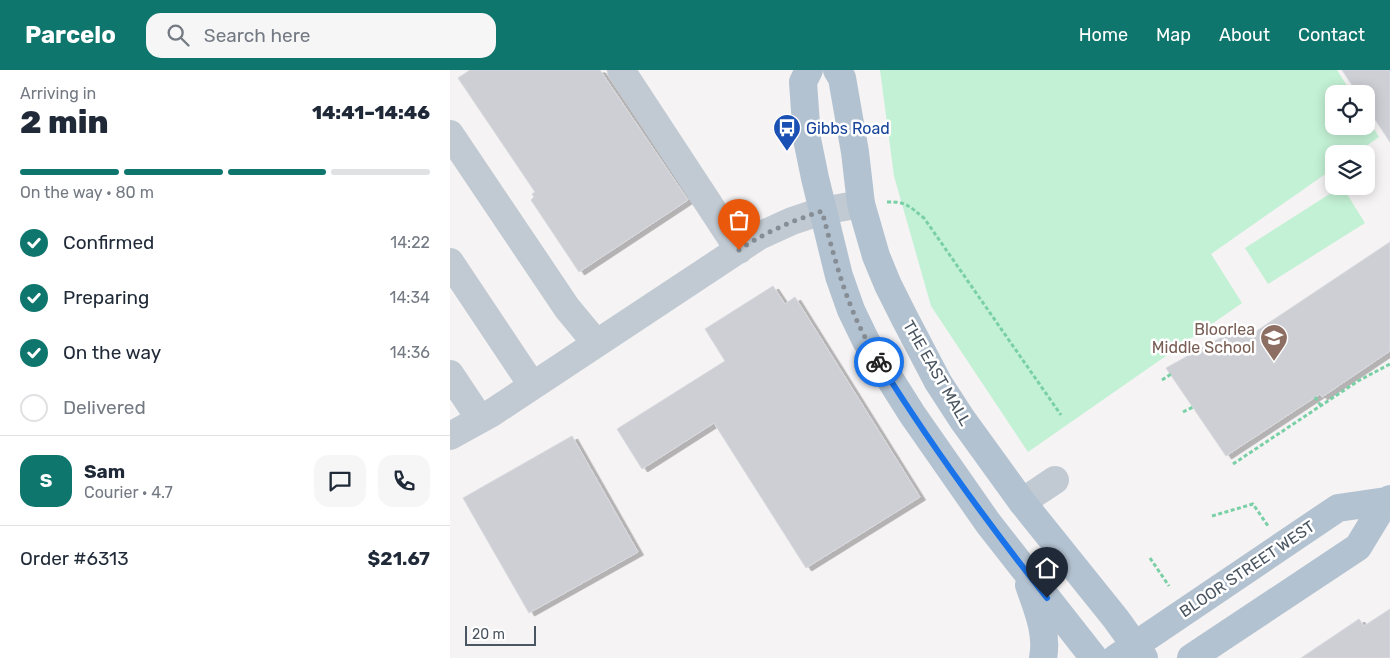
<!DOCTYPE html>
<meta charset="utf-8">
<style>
:root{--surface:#fff;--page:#f6f6f7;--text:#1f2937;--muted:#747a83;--line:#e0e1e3;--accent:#0f766e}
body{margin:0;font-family:Rubik,sans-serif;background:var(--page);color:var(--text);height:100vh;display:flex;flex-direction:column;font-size:19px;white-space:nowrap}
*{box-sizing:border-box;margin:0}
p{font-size:16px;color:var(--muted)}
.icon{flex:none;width:28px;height:28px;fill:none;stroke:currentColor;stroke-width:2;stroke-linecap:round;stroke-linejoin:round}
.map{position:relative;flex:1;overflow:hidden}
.drawer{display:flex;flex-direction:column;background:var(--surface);width:450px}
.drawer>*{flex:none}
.controls{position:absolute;left:875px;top:15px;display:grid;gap:10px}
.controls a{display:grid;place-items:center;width:50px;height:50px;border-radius:10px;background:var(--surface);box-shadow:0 2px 12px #0003;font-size:25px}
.scale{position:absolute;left:15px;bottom:12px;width:71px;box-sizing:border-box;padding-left:5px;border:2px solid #4a5661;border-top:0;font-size:14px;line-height:18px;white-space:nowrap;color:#4a5661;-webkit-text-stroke:4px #fff;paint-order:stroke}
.pin{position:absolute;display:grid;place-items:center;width:42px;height:42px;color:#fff;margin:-51px -21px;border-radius:50% 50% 50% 0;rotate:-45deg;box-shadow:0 0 5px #0007}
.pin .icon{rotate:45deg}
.courier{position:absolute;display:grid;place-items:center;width:50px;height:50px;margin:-25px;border:4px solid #1a73e8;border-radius:50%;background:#fff;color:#222;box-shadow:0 1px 6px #0007}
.head em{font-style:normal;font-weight:800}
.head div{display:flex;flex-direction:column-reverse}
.head{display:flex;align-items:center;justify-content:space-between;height:85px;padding:0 20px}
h1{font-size:32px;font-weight:800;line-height:38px}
.bar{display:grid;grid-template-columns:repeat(4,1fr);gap:8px 5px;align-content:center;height:60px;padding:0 20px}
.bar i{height:6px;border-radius:4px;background:var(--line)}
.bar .selected{background:var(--accent)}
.bar p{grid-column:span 4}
.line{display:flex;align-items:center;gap:12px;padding:0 20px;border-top:1px solid var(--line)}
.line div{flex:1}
.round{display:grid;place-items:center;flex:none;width:52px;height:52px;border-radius:15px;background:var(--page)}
ol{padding:0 20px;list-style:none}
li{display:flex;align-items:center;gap:15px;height:55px}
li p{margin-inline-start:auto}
li .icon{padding:5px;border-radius:50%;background:var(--accent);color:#fff;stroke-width:4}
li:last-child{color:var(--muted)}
li i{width:28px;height:28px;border:2px solid var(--line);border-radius:50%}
header{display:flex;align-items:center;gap:30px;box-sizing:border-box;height:70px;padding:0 25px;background:var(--accent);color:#fff}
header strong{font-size:24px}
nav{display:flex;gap:28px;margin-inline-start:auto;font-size:18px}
.search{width:350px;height:45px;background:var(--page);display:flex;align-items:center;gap:12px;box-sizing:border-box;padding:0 18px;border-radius:15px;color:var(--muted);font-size:19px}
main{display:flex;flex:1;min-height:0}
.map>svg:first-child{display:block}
.green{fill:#c3f1d5}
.building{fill:#cdcfd5;stroke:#d7d9de;filter:url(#shadow)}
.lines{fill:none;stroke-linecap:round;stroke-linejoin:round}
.path{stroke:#7ad0a6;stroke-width:3;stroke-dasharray:4 2.5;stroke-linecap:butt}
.minor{stroke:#c1cad2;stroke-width:28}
.major{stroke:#b3c2d1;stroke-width:28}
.done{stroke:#868d94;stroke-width:5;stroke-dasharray:0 9}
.route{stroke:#1a73e8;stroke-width:6}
.labels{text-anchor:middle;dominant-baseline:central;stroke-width:5;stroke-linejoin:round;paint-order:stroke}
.transit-label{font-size:16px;fill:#164399;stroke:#fff;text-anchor:start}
.education-label{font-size:16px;fill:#785e54;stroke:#fff;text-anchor:end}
.street-label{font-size:16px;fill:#4a5661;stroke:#fff}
</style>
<header>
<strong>Parcelo</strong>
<div class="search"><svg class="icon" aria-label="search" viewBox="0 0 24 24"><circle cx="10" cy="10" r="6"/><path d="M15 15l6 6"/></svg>Search here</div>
<nav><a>Home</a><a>Map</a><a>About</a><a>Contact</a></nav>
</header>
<main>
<section class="drawer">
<div class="head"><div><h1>2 min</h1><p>Arriving in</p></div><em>14:41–14:46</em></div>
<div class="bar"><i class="selected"></i><i class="selected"></i><i class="selected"></i><i></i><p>On the way · 80 m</p></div>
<ol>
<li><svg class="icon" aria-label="check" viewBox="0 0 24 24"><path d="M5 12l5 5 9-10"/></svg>Confirmed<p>14:22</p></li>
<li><svg class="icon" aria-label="check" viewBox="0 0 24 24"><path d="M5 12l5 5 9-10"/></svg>Preparing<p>14:34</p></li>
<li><svg class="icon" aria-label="check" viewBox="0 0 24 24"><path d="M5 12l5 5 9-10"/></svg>On the way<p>14:36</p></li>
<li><i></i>Delivered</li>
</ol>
<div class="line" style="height:90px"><b class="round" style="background:var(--accent);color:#fff">S</b><div><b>Sam</b><p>Courier · 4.7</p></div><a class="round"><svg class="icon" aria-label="chat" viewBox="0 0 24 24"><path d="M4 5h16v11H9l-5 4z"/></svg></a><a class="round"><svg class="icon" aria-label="phone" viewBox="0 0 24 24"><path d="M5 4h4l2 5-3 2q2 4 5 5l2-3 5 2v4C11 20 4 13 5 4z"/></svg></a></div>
<div class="line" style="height:65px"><div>Order #6313</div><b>$21.67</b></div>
</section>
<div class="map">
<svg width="940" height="588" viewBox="0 0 940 588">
<defs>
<filter id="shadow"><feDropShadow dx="5.5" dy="3" stdDeviation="0" flood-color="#0004"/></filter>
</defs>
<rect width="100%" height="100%" fill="#f5f3f3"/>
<path class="green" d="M430,0h457l15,24h-18v32h32v-9l13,20 -24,17h-21v14l-123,86 31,49 -214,149 -97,-146 -37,-130z
M892,116l23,37 -97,61 -23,-36z"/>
<path class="building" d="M20,0h130l88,130 -109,72 -48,-72 3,-3 -2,-3 3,-2 -77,-114z
M892,0h48v72l-24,-36v-12h-8z
M940,172v109l-68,46 -2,-3 -94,62 -60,-88 76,-42 7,10z
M323,216l12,18 10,-7 125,200 -114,71 -92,-145 -72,46 -25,-40 108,-68 -20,-32z
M122,366l66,116 -109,61 -66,-115z
M940,539v49h-89l58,-39 5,7z"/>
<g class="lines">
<path class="path" d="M437,132c19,-1 23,5 37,16l137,197
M712,310l9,-6
M865,327l6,9
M733,342l10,-5
M783,394l125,-83 32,-17
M762,446l41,-12 15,22
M700,488l19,28"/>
<path class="minor" d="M171,0l118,180
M0,64l117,174 29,35
M0,192l82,123
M0,304l30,45
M0,366l40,-22 269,-178 33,-15 30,-10 39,-7
M572,432l33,-22"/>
<path class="major" d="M359,0l-6,12 4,57 8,39 24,98 12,34 15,31 46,73 76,109 106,135
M387,0l5,8 13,74 6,52 15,52 12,29 16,32 34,65 24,37 60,83 94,117 28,39
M579,515c8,23 19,48 14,73
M666,588l222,-150 48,-7
M741,588l167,-111 28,-46 4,-2"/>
</g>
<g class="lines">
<path class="done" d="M289,180c26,-18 53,-29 83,-39 15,57 26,101 57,151"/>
<path class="route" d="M429,292c51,82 108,160 168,236"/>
</g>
<defs>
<symbol id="bus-pin" viewBox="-11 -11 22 30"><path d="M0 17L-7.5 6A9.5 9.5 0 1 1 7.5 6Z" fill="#1a4fb4" stroke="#fff"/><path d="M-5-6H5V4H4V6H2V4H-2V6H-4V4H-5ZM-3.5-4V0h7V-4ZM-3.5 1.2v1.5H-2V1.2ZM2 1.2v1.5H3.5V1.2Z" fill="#fff"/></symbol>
<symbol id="school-pin" viewBox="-11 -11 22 30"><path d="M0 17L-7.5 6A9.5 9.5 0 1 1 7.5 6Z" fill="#8d6e63" stroke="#fff"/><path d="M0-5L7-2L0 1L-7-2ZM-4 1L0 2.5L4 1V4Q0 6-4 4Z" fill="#fff"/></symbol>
</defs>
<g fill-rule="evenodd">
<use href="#bus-pin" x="321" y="42" width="32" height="43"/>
<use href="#school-pin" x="808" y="252" width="32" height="43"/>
</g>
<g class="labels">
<g class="transit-label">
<text x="356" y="58">Gibbs Road</text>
</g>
<g class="education-label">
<text x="805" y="259">Bloorlea<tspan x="805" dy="18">Middle School</tspan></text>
</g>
<g class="street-label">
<text transform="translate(487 303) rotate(60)">THE EAST MALL</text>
<text transform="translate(797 499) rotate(-34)">BLOOR STREET WEST</text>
</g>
</g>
</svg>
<div class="controls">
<a><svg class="icon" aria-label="locate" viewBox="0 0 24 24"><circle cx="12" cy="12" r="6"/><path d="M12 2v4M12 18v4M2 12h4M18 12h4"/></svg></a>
<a><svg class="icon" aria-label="layers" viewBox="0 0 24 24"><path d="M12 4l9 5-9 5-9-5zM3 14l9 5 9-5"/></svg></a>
</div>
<div class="scale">20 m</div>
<div class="pin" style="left:289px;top:180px;background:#ea580c"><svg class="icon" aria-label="bag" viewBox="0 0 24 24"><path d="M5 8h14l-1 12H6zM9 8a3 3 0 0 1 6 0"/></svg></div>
<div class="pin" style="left:597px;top:528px;background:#1f2937"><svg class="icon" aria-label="home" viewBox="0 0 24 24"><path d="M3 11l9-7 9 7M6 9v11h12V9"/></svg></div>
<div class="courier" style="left:429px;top:292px"><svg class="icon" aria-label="bike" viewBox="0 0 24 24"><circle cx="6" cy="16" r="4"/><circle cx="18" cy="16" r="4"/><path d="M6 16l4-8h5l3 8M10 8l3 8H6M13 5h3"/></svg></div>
</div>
</main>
